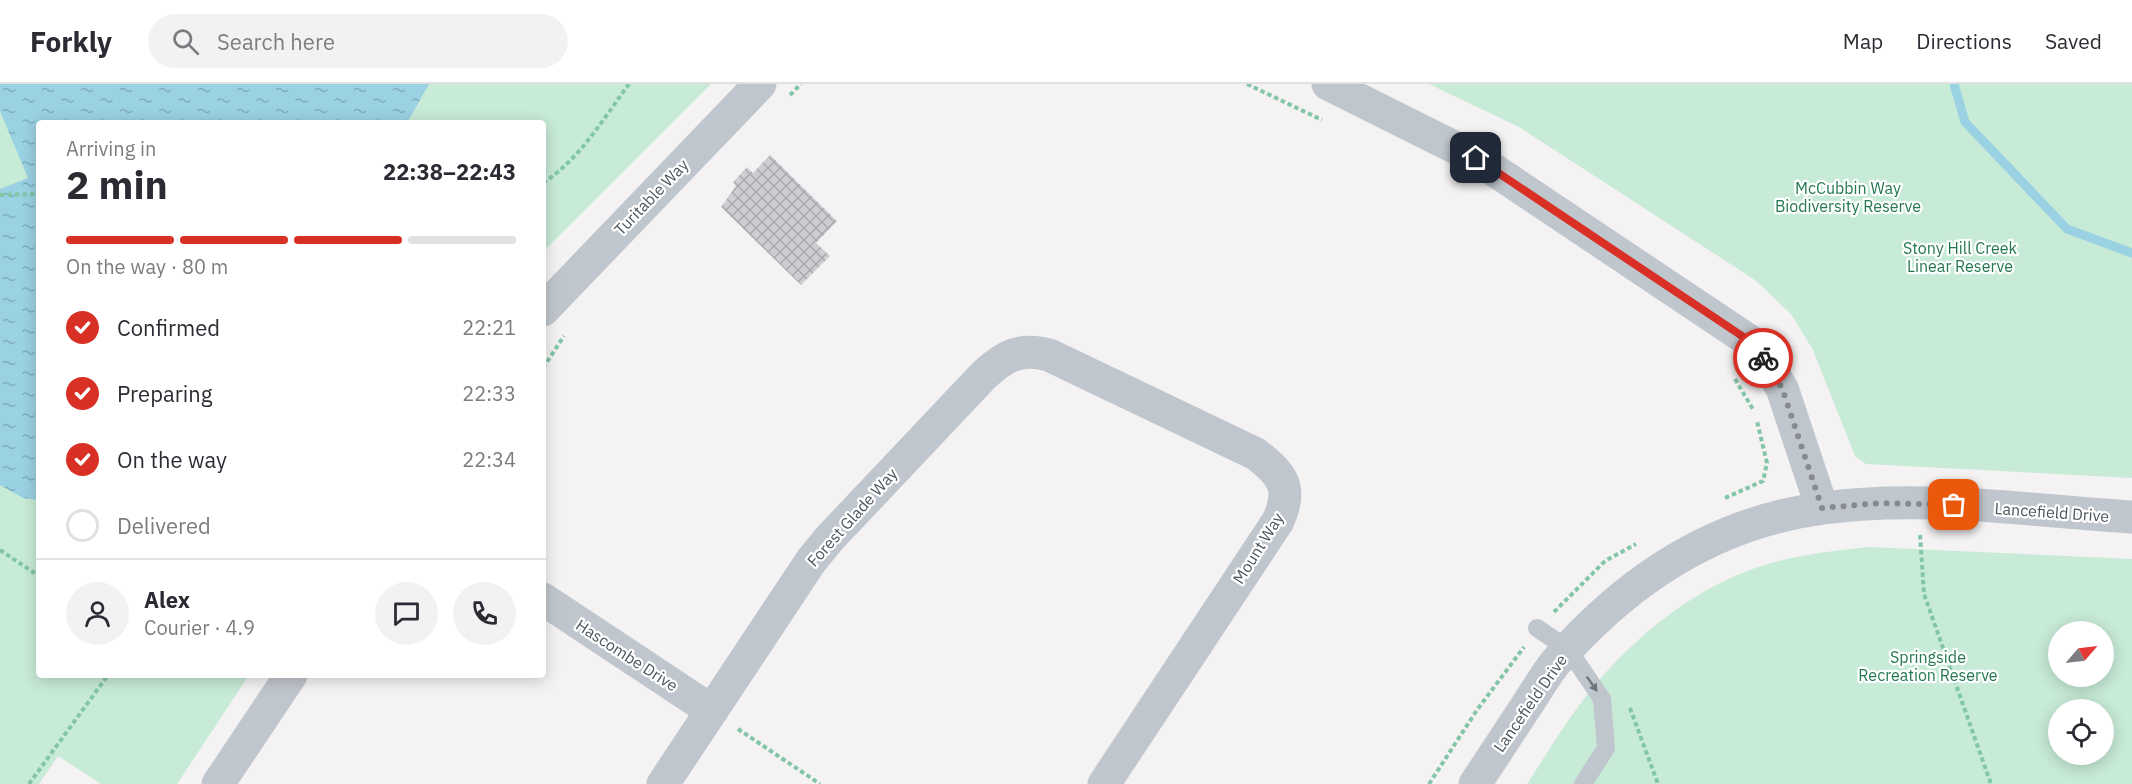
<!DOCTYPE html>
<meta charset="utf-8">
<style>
:root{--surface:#fff;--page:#f2f2f3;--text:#2b2b33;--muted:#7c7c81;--line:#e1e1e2;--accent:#d93025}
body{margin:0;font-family:"IBM Plex Sans",sans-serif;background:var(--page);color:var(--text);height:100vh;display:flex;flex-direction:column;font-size:22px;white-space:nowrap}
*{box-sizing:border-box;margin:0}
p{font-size:20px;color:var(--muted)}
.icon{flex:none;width:33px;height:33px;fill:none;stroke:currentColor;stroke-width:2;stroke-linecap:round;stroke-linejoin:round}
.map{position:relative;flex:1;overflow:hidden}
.side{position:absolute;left:36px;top:36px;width:510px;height:558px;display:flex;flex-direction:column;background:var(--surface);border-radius:6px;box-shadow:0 3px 15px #0003}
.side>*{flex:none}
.needle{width:39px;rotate:62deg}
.tools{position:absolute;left:2048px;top:537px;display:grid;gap:12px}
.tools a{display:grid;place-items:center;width:66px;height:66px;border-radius:50%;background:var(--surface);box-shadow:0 3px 15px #0003;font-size:30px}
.pin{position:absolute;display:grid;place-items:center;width:51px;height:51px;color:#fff;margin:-26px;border-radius:12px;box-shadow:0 3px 9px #0006}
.courier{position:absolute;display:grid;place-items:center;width:60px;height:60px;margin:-30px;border:4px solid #d93025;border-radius:50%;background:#fff;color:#222;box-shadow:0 2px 8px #0007}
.head em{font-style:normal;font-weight:800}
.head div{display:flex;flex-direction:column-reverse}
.head{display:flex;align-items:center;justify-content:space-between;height:102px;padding:0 30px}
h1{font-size:39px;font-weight:800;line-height:45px}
.bar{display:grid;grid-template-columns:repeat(4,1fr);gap:9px 6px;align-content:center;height:72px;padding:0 30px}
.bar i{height:8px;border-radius:4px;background:var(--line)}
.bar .active{background:var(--accent)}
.bar p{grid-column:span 4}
.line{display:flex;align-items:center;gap:15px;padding:0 30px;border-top:2px solid var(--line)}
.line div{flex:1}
.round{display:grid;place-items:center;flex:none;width:63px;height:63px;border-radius:32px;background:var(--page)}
ol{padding:0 30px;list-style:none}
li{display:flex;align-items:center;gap:18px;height:66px}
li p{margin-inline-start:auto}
li .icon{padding:6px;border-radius:50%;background:var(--accent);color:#fff;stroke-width:4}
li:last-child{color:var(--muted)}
li i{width:33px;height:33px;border:3px solid var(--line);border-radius:50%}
header{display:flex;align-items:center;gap:36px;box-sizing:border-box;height:84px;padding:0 30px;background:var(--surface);border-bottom:2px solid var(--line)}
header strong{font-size:28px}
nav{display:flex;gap:33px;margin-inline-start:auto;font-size:21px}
.search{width:420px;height:54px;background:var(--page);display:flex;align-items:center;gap:15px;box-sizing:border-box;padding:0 21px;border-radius:33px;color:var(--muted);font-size:22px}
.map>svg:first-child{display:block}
.park{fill:#c7ebd7;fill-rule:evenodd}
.water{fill:url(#water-ripples)}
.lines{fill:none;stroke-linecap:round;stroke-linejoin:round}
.stream{stroke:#9ad1e3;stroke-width:9}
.building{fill:url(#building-cross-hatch)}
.path{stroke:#83c6a7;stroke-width:4;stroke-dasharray:4.5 3;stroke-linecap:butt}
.lane{stroke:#c0c6cd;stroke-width:18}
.street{stroke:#c0c6cd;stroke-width:33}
.oneway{fill:#6f767f}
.done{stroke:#878b91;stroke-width:6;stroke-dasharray:0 10.8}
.route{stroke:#d93025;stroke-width:8}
.labels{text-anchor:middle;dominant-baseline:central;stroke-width:4.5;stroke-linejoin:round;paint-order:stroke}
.park-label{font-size:16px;fill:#247851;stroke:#fff}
.street-label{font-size:16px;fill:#4c545d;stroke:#fff}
</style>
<header>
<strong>Forkly</strong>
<div class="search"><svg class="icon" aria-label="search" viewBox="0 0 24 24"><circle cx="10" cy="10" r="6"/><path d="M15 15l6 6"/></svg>Search here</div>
<nav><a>Map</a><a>Directions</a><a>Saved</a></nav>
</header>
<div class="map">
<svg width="2132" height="700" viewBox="0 0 2132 700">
<defs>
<pattern id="water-ripples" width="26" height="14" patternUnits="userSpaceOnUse" patternTransform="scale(1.5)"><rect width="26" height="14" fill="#9ad1e3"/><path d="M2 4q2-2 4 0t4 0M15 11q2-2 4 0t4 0" fill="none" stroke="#80acbb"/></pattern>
<pattern id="building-cross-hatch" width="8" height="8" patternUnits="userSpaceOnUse" patternTransform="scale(1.5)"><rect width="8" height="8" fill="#cdced4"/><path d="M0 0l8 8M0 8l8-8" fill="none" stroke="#a9aaaf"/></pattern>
</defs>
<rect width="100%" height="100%" fill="#f4f2f2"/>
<path class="park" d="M0,0h711l-168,168v-129h-504v552h210l-72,109h-76l-43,-28 -19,28h-39z
M1429,0h703v394l-266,-14 -11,-8 -42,-106 -22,-36 -36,-34 -236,-153z
M1869,463l263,12v225h-605c16,-24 31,-50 48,-73 44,-62 112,-121 186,-145 35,-11 71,-15 108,-19zM2058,548h45v44h-45zM2058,626h45v44h-45z"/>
<path class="water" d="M0,0h429l-22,39h-368v377l-16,-2 -23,-13v-296l28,-11 -28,-67z"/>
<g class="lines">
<path class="stream" d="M1954,0l11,38 102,107 65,24"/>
</g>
<path class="building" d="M770,71l67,66 -21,22 14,13 -29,29 -80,-78 15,-21 -3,-4 14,-15 6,6z"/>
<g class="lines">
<path class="path" d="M1247,0l75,36
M790,11l11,-11
M543,99c37,-24 60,-64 86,-99
M0,111l39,-1
M543,284l21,-32
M1735,295l19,32
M1725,414l38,-17 4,-18 -10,-42
M1920,451l4,59 67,190
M0,466l39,26
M1554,528l51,-51 31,-17
M1630,624l28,76
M738,645l82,55
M29,700l79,-109
M1429,700l48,-74 47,-63"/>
<path class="lane" d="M1537,544l31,21 34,50 4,49 -23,36"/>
<path class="street" d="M1328,0l148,74 278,186 28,44 40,120
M543,226l217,-226
M543,515l169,112
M218,700l73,-109
M663,700l148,-223 18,-22 155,-164c21,-19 36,-28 65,-20l207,99c27,21 37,34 22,67l-174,263
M1475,700c17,-26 35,-53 52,-79 9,-14 18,-29 28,-42 71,-82 159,-141 269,-155 99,-14 208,3 308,9"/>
</g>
<defs><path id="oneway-solid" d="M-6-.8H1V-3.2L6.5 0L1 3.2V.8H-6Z" transform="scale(1.5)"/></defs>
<use class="oneway" href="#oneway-solid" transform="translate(1592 600) rotate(55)"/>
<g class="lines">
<path class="done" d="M1763,274l19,30 40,120 59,-5 73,2"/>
<path class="route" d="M1476,74l278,186 9,14"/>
</g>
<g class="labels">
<g class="park-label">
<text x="1848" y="104">McCubbin Way<tspan x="1848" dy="18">Biodiversity Reserve</tspan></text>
<text x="1960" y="164">Stony Hill Creek<tspan x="1960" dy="18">Linear Reserve</tspan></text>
<text x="1928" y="573">Springside<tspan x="1928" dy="18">Recreation Reserve</tspan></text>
</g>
<g class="street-label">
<text transform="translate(651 113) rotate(-46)">Turitable Way</text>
<text transform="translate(2052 428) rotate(4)">Lancefield Drive</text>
<text transform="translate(852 433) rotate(-48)">Forest Glade Way</text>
<text transform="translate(1258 464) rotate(-58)">Mount Way</text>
<text transform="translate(627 571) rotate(33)">Hascombe Drive</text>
<text transform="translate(1530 619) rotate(-55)">Lancefield Drive</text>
</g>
</g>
</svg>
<div class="tools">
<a><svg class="needle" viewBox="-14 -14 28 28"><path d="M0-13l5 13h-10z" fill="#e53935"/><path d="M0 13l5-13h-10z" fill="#7c7c81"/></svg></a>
<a><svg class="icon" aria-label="locate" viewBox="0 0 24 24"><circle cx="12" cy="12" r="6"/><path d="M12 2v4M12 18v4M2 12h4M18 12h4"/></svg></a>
</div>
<div class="pin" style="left:1954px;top:421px;background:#ea580c"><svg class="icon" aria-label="bag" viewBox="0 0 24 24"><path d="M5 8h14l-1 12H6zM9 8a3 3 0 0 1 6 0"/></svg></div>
<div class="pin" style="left:1476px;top:74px;background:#1f2937"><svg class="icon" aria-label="home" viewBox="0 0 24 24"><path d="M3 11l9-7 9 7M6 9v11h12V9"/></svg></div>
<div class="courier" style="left:1763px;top:274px"><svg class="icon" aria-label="bike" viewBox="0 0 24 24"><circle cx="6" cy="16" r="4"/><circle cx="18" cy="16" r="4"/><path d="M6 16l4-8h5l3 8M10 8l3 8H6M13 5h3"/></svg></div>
<section class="side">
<div class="head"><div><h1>2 min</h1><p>Arriving in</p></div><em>22:38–22:43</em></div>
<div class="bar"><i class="active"></i><i class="active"></i><i class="active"></i><i></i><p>On the way · 80 m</p></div>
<ol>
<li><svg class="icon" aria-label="check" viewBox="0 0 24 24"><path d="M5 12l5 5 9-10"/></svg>Confirmed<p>22:21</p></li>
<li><svg class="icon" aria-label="check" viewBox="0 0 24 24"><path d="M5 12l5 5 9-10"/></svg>Preparing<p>22:33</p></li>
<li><svg class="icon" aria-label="check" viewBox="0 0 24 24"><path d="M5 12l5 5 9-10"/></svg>On the way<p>22:34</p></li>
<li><i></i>Delivered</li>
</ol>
<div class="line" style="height:108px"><a class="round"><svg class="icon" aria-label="person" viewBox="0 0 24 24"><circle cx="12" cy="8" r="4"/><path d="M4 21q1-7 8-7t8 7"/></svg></a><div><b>Alex</b><p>Courier · 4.9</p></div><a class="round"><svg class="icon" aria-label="chat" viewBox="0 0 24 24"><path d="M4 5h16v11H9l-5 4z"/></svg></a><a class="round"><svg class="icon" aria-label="phone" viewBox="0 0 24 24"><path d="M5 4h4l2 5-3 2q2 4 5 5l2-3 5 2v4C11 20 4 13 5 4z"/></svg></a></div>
</section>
</div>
